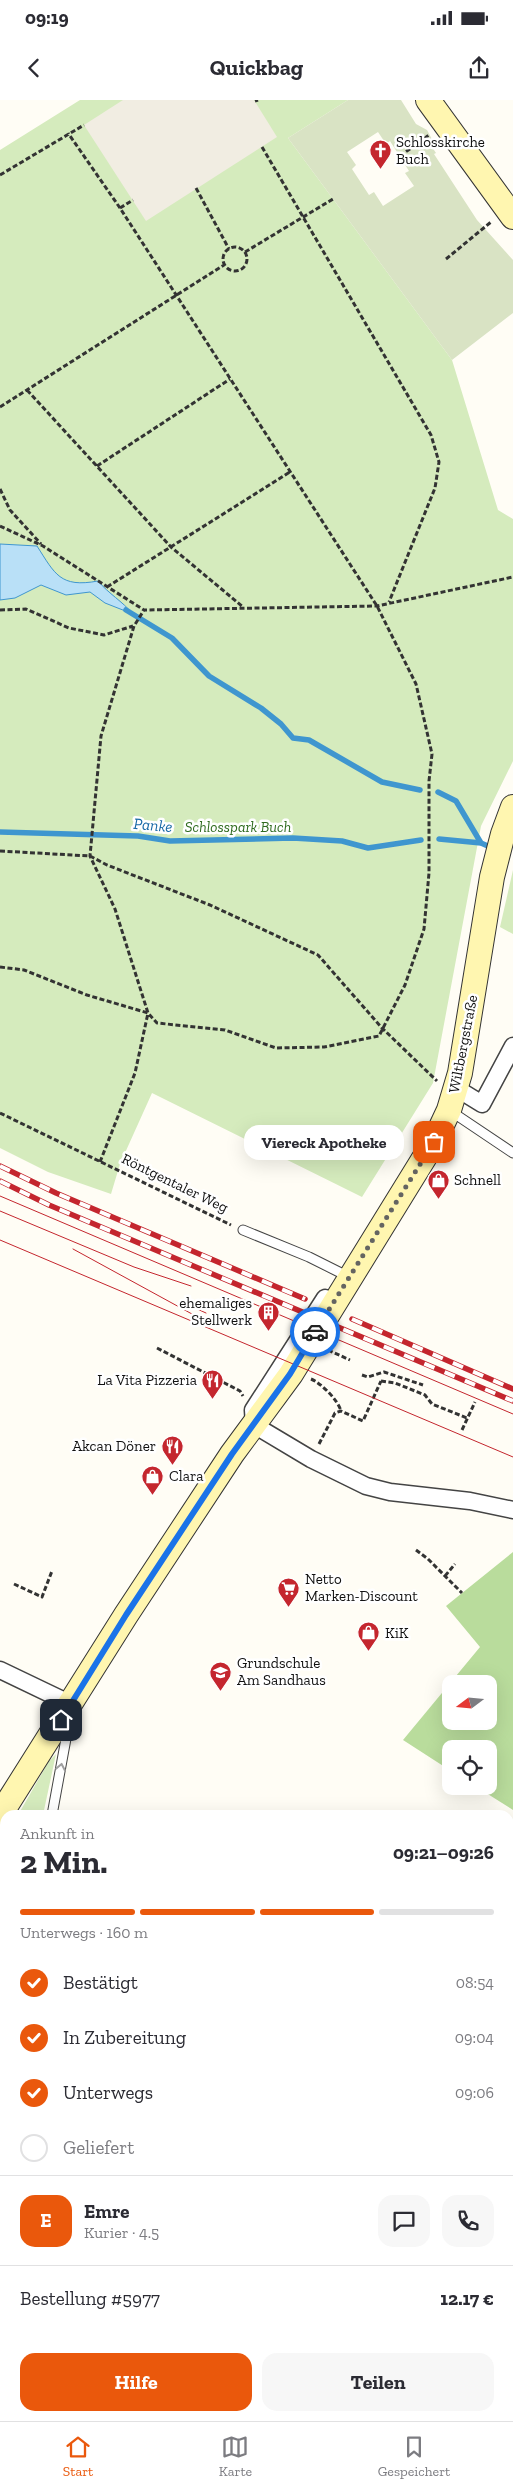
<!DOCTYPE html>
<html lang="de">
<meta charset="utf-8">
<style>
:root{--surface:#fff;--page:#f7f7f7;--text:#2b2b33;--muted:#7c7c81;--line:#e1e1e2;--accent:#ea580c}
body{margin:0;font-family:"Zilla Slab",serif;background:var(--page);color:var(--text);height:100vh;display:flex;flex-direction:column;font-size:19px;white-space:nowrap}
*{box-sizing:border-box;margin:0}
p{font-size:16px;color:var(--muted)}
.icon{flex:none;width:28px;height:28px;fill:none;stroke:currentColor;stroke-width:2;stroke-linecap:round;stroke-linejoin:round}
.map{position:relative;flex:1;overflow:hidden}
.details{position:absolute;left:0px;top:1710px;width:514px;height:611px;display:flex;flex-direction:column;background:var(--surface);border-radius:15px 15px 0 0;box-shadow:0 5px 20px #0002}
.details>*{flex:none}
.needle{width:32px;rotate:254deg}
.controls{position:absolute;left:442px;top:1575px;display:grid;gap:10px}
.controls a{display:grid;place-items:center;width:55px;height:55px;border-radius:10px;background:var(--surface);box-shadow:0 5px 20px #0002;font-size:25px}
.pin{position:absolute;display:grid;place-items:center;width:42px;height:42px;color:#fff;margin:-21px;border-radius:10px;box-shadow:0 2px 8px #0006}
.courier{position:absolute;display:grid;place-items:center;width:50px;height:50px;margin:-25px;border:4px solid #1a73e8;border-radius:50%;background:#fff;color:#222;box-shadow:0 1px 6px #0007}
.bubble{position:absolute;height:35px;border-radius:15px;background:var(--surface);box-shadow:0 5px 20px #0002;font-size:16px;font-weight:700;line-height:35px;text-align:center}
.summary em{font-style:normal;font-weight:700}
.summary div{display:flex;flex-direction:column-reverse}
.summary{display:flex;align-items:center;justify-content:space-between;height:85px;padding:0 20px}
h1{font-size:32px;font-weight:700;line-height:38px}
.bar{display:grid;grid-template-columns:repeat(4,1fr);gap:8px 5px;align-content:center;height:60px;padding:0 20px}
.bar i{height:6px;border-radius:4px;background:var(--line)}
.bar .current{background:var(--accent)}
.bar p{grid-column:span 4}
.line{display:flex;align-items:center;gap:12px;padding:0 20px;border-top:1px solid var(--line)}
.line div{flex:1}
.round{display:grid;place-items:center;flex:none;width:52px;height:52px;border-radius:15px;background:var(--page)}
ol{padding:0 20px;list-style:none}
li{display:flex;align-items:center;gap:15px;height:55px}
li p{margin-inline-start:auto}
li .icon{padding:5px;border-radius:50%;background:var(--accent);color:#fff;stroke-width:4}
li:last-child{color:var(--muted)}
li i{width:28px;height:28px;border:2px solid var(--line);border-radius:50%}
.cta{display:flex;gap:10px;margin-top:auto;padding:10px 20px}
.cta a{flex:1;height:58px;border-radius:15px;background:var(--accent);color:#fff;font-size:20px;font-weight:700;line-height:58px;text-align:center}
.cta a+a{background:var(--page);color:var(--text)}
.status{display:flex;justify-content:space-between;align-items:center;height:35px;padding:0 25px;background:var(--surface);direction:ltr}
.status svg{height:14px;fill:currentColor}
header{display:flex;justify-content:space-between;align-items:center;height:65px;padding:0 20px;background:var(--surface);font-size:22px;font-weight:700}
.dock{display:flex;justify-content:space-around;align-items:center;height:70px;border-top:1px solid var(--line);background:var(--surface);font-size:14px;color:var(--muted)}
.dock a{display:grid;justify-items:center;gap:2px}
.dock .current{color:var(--accent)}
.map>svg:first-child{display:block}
.green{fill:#d5ebbd}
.forest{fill:#b9dc9c;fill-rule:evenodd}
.cemetery{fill:#d9e3c4;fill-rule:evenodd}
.plaza{fill:#f1ede2}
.water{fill:#b9e0f7;stroke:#3f96cf}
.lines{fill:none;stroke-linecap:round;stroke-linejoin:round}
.stream{stroke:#3f96cf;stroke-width:5.5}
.lane-casing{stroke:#444;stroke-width:11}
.street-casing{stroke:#444;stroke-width:19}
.secondary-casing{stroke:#333;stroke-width:26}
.path{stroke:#333;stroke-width:3;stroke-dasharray:5 2.5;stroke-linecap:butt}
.lane{stroke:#fff;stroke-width:9}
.street{stroke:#fff;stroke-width:16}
.secondary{stroke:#fff6b0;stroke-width:24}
.tram{stroke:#c4262e;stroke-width:1}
.rail-casing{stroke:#c4262e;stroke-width:5.5}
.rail{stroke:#fff;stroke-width:4;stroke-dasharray:11;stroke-linecap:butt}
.oneway{stroke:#a0a0a0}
.done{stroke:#646461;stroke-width:5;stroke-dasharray:0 9}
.route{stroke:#1a73e8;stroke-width:6}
.labels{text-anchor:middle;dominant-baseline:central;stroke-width:5;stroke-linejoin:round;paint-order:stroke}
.poi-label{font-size:15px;fill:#111;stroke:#fff;text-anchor:start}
.park-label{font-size:15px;font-style:italic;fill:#2f6b1f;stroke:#fff}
.street-label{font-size:15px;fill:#111;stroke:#fff}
.water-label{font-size:16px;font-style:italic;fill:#1768a6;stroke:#fff}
</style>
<div class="status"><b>09:19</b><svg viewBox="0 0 49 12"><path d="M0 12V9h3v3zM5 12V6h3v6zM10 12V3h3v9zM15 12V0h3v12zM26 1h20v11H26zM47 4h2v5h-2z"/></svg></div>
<header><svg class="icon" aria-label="back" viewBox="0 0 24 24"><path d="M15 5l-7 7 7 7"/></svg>Quickbag<svg class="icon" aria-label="share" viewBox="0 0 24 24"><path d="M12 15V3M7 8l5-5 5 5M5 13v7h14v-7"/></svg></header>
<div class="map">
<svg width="513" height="2321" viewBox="0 0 513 2321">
<rect width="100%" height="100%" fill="#fffdf5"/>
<path class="green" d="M80,0h268l-60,38 164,222 46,150 15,9v242l-32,65 -48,257 -71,114 -210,-104 -32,71 -9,30 -63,-22 -48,-24v-998z
M513,770v64l-13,-7z
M56,1654l-13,61h-25l31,-54z
M509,1955l4,5v361h-253l-1,-5h250z"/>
<path class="forest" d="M513,1452v258l-38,-24h14v-37h-38v22l-48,-31 77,-93 -34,-41zM451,1584h38v37h-38z
M513,1726v234l-4,-5v-225z
M0,2180l5,14v122h44l1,5h-50z"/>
<path class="cemetery" d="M348,0h53l15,24 11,6 7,13 -2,4 4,6 -2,1 43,66 36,40v53l-61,47 -164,-222zM378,32l8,12 4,-3 19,30 -4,2 9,13 -31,20 -9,-14 -5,3 -17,-26 4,-4 -9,-13z"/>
<path class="plaza" d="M123,0h131l23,37 -131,84 -62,-96z"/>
<path class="water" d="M0,444l37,2c18,28 23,42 61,35 11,13 24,20 35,33l-28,-11 -15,-11 -24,3 -25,-10 -26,13 -15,2z"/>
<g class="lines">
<path class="stream" d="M126,510l46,28 37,38 52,32 20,16 12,14 16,2 73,42 38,8
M438,692l18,9 25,42
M0,732l138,4 32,5 123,-3 49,3 26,7 53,-8
M439,739l42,4 9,4
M509,1955l4,4"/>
<defs>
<path id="lane" d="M449,1010l64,43
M243,1130l66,27 32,16
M52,1715l18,-98"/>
<path id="street" d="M456,988l26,16 31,-58
M325,1198l-72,112 1,15 57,34 55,27 24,6 80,9 43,9
M0,1570l71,34
M0,1751l5,3
M231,2316l2,5"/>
<path id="secondary" d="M428,0l85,117
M0,1715l126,-200 106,-161 59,-80 143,-232 15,-32 11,-37 32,-196 11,-43 10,-27"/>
</defs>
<use href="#lane" class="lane-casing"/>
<use href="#street" class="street-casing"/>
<use href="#secondary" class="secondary-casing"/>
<path class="path" d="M255,1l3,-1
M262,47l169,288 8,27 -4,26 -46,114
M400,56l29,-21
M0,75l84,-50
M196,88l33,61
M120,108l13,-8
M223 159a12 12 0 1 1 24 0a12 12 0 1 1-24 0Z
M245,152l88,-53
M446,159l45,-37
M27,290l144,157 72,60
M0,307l224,-142
M97,366l133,-87
M0,389l10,21 31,34
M0,426l43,20 101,64 233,-4 136,-29
M107,487l183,-115
M0,510l26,-1 43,19 35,7 29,-9
M0,751l90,5 17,9 103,40 108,50 64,73 55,53
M0,867l24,3 63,25 61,18 9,10 68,7 51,18 48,-1 55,-11 26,-51 19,-56 5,-56v-92l3,-27 -16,-70 -39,-78 -257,-398 -52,-75
M0,1013l231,112
M100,1062l35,-89 13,-60 -33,-104 -25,-53 11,-120 33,-110 10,-16
M157,1248l83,43 3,5
M328,1250l22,10
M362,1275l6,2 16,-5 39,13
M311,1279c10,4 27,21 30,32
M381,1281l14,2 30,12 7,9 35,14
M462,1330l13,-28
M319,1344l16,-31 6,-2 22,10 18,-40
M416,1450l12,9 34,34
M445,1476l10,-12
M14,1484l28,13 10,-26
M509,2067l4,-3"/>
<use href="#lane" class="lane"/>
<use href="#street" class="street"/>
<use href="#secondary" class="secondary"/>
<path class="tram" d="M0,1096l513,218
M0,1111l134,56 57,19
M0,1140l513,217
M73,1149l119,65
M186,1204l20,9"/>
<defs>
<path id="rail" d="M0,1066l56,27 249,106
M0,1081l49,24 464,196
M352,1219l161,70"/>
</defs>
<use href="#rail" class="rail-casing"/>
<use href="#rail" class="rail"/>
</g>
<defs><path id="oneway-chevron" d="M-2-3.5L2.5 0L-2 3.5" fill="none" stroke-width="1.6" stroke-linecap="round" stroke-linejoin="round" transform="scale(1.25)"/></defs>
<use class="oneway" href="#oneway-chevron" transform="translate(61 1667) rotate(-79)"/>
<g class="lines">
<path class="done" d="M315,1232l119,-190"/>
<path class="route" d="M61,1620l65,-105 106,-161 58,-80 25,-42"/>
</g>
<defs>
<symbol id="church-pin" viewBox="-11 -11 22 30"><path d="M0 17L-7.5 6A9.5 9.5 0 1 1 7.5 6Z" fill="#c4262e" stroke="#fff"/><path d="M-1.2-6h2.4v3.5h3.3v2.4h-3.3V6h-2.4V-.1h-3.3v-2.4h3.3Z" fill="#fff"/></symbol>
<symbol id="shop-pin" viewBox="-11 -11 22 30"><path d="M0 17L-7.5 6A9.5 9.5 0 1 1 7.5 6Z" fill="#c4262e" stroke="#fff"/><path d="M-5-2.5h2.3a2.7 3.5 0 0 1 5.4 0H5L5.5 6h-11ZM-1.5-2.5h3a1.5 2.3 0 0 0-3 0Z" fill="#fff"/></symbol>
<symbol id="building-pin" viewBox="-11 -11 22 30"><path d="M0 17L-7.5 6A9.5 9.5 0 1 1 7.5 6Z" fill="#c4262e" stroke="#fff"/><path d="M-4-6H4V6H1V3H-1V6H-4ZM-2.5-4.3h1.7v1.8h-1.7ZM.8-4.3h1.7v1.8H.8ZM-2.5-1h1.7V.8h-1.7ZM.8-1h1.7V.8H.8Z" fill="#fff"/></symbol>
<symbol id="restaurant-pin" viewBox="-11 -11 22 30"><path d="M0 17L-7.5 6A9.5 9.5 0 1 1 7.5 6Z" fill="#c4262e" stroke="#fff"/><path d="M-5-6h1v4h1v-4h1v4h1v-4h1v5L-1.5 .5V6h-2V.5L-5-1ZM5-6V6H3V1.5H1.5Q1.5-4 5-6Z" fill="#fff"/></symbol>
<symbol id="supermarket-pin" viewBox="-11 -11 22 30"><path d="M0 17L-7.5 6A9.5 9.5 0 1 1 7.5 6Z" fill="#c4262e" stroke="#fff"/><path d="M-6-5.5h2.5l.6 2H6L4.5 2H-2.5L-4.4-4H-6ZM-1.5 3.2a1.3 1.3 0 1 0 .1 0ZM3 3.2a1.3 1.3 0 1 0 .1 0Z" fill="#fff"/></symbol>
<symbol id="school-pin" viewBox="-11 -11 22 30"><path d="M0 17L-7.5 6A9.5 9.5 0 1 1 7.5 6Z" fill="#c4262e" stroke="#fff"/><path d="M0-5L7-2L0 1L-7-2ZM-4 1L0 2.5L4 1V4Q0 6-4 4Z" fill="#fff"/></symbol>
</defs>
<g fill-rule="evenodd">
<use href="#church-pin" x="368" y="38" width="25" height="34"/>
<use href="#shop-pin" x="426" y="1068" width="25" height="34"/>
<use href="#building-pin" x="256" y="1200" width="25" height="34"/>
<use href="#restaurant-pin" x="200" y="1268" width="25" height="34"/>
<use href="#restaurant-pin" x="160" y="1334" width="25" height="34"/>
<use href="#shop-pin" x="140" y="1364" width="25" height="34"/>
<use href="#supermarket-pin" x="276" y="1476" width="25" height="34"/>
<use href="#shop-pin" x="356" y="1520" width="25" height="34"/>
<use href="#school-pin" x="208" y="1560" width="25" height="34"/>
</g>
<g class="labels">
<g class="poi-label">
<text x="396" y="42">Schlosskirche<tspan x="396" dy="17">Buch</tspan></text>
<text x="454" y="1080">Schnell</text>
<text x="252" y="1203" text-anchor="end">ehemaliges<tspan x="252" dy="17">Stellwerk</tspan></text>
<text x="197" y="1280" text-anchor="end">La Vita Pizzeria</text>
<text x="156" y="1346" text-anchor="end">Akcan Döner</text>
<text x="169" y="1376">Clara</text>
<text x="305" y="1479">Netto<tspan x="305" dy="17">Marken-Discount</tspan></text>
<text x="385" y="1533">KiK</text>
<text x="237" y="1563">Grundschule<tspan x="237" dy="17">Am Sandhaus</tspan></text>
</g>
<g class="park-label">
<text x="238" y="727">Schlosspark Buch</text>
</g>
<g class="street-label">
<text transform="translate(463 944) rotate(-79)">Wiltbergstraße</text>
<text transform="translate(175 1083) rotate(26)">Röntgentaler Weg</text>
</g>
<g class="water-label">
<text transform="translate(153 725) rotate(5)">Panke</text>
</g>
</g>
</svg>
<div class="controls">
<a><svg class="needle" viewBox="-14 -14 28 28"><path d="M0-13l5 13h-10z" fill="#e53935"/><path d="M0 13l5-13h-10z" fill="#7c7c81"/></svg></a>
<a><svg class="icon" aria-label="locate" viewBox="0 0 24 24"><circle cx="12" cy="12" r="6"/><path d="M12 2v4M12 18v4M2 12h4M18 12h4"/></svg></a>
</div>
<div class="pin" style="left:434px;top:1042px;background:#ea580c"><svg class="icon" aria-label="bag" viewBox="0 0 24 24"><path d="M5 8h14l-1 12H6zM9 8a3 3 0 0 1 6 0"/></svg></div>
<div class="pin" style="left:61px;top:1620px;background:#1f2937"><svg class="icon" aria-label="home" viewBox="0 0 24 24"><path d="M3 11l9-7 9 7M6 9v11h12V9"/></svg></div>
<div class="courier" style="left:315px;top:1232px"><svg class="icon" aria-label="car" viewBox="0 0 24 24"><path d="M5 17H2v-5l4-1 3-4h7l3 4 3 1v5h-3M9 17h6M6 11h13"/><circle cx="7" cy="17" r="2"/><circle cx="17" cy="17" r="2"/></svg></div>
<div class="bubble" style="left:244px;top:1025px;width:160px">Viereck Apotheke</div>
<section class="details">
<div class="summary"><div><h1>2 Min.</h1><p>Ankunft in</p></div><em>09:21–09:26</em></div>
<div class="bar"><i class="current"></i><i class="current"></i><i class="current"></i><i></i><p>Unterwegs · 160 m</p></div>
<ol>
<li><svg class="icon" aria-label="check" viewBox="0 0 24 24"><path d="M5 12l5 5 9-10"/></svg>Bestätigt<p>08:54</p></li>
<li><svg class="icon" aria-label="check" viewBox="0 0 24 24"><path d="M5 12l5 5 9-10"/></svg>In Zubereitung<p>09:04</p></li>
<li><svg class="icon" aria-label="check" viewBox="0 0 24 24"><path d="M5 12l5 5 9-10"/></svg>Unterwegs<p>09:06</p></li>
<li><i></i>Geliefert</li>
</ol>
<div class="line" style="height:90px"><b class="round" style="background:var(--accent);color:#fff">E</b><div><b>Emre</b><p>Kurier · 4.5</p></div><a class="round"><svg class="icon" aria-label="chat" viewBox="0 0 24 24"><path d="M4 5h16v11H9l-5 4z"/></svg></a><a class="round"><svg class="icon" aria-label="phone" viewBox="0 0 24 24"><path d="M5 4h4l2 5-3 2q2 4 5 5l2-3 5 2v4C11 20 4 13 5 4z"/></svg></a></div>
<div class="line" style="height:65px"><div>Bestellung #5977</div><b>12.17 €</b></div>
<div class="cta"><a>Hilfe</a><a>Teilen</a></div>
</section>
</div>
<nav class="dock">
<a class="current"><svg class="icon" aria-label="home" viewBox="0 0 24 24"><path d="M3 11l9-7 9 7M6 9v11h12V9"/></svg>Start</a>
<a><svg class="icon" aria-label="map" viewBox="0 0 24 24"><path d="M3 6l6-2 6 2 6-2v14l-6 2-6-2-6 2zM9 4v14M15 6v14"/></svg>Karte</a>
<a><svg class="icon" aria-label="saved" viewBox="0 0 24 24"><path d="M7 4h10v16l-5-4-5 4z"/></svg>Gespeichert</a>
</nav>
